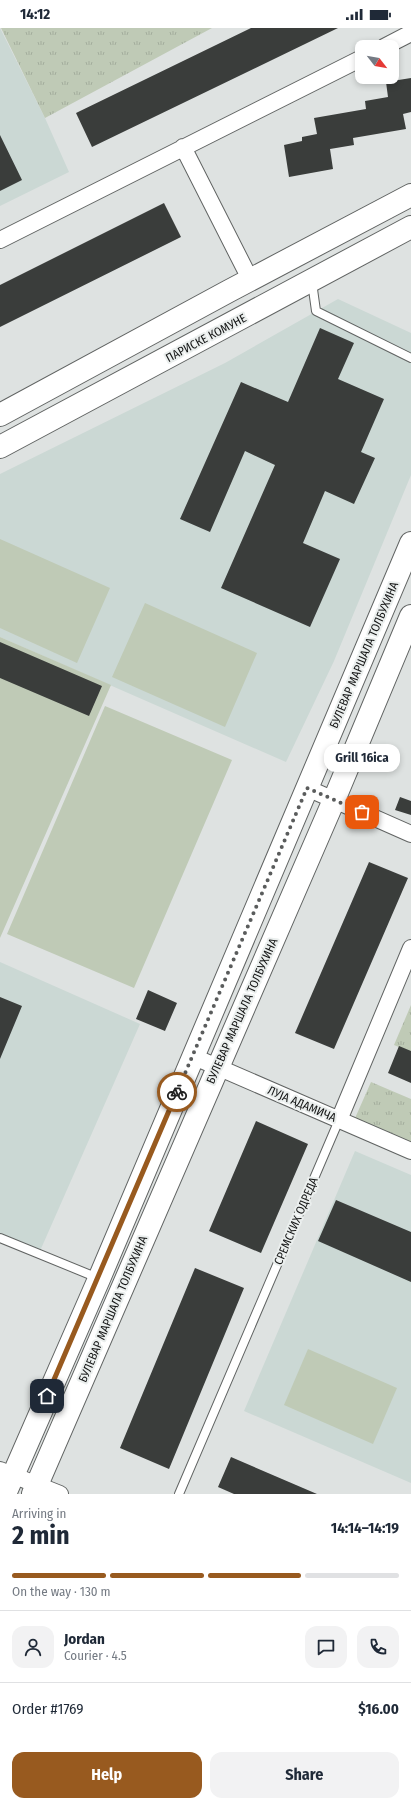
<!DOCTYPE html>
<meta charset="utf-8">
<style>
:root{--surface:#fff;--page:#f2f2f3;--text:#1f2937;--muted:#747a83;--line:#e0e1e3;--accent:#985a1f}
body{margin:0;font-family:"Fira Sans Condensed",sans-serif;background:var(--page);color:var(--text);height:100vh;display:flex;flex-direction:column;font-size:15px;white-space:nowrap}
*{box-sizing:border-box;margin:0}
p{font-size:13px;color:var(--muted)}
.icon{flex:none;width:22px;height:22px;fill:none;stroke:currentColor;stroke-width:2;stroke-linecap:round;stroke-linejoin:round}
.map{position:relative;height:1466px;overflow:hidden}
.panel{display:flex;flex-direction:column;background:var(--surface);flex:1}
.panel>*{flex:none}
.needle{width:26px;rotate:121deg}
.fabs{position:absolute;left:355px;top:12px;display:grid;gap:8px}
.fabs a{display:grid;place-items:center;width:44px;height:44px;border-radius:8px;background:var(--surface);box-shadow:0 2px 6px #0003;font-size:20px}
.pin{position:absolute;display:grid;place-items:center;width:34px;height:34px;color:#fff;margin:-17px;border-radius:8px;box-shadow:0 2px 6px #0006}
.courier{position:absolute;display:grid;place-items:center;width:40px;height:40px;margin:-20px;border:3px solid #985a1f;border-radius:50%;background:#fff;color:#222;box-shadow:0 1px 5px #0007}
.bubble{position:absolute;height:28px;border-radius:12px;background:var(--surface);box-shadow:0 2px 6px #0003;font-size:13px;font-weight:700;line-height:28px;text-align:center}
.headline em{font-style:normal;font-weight:700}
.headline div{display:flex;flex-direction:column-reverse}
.headline{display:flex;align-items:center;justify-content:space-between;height:68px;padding:0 12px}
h1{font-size:26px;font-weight:700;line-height:30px}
.bar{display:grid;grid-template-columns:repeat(4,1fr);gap:6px 4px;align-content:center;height:48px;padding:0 12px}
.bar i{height:5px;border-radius:3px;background:var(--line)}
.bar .current{background:var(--accent)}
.bar p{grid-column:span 4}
.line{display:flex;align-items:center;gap:10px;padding:0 12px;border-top:1px solid var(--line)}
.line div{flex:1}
.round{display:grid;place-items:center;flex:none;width:42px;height:42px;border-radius:12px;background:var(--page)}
.primary-button{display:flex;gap:8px;margin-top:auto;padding:8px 12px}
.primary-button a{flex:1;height:46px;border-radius:12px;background:var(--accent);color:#fff;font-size:16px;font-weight:700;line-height:46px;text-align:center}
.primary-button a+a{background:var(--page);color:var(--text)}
.status{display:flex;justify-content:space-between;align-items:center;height:28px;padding:0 20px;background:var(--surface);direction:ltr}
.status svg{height:11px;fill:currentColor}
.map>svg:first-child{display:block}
.built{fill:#cbd8d4}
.grass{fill:url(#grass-tufts)}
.pitch{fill:#bfcab6}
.building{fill:#3a3d3b}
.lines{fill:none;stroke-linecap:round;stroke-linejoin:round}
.lane-casing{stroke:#616463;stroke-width:10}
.street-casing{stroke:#616463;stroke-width:18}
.secondary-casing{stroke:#616463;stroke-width:24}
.lane{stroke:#fff;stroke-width:8}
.street{stroke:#fff;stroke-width:16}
.secondary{stroke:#fff;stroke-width:22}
.done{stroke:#5a5c5c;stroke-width:4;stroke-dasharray:0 7.2}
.route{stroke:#985a1f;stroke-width:5}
.labels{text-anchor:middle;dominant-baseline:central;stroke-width:4;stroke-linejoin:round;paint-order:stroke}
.street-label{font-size:12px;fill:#131414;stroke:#ebefee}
</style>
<div class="status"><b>14:12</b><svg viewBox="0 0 49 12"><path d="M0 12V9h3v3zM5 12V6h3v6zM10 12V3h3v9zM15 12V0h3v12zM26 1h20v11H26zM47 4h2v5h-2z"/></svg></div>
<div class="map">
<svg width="411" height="1466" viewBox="0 0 411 1466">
<defs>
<pattern id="grass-tufts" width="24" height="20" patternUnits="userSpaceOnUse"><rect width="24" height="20" fill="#bfcab6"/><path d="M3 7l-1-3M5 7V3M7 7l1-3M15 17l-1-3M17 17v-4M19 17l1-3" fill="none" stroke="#a3ad9c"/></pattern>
</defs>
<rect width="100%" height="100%" fill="#dee2e1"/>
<path class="built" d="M0,0l45,90 24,54 -69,34z
M338,271l73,34v142l-77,186 -48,101 -286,-125v-163l225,-111z
M0,934l140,62 -100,227 -40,-16z
M355,1123l56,24v308l-167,-72z"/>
<path class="grass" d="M1,0h211l-167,90z
M411,977v47l-17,-7z
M371,1054l40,17v52l-59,-26z"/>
<path class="pitch" d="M0,511l110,49 -33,75 -77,-35z
M145,575l112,50 -32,74 -113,-50z
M0,609l111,48 -111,253z
M105,678l127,54 -98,228 -127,-54z
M308,1321l89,39 -24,56 -89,-39z"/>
<path class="building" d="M251,0h87l-246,119 -16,-34z
M411,50v34l-8,2 3,15 -53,9 1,7 -24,4 3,20 -44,8 -5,-32 18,-4v-4l15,-3 -3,-16 52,-9 -1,-8 23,-4 -2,-15z
M0,107l22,45 -22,11z
M164,175l17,34 -181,90v-42z
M320,300l34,15 -16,36 46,20 -23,53 14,6 -21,46 -29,-13 -22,52 37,16 -30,68 -89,-39 54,-123 -30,-14 -35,81 -30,-13 61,-137 47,20z
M0,614l102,44 -13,30 -89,-38z
M400,769l11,4v14l-16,-5z
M369,834l39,16 -74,171 -39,-16z
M148,962l29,13 -12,28 -29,-12z
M0,969l22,9 -22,53z
M399,1018l12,5v32l-23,-10z
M256,1093l52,23 -47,109 -52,-22z
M336,1172l75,32v50l-93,-41z
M195,1240l49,20 -75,181 -49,-21z
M231,1429l86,37h-83l-16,-7z"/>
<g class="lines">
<defs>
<path id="lane" d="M312,254l4,29 95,47
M0,1210l98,40
M179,1466l160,-374"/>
<path id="street" d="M384,19l27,-14
M183,119l67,132
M0,212l362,-182
M307,760l104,46
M192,1028l219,95
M339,1092l72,-172
M0,1442l60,24"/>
<path id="secondary" d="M0,387l229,-124 182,-96
M0,419l411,-220
M5,1466l94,-215 312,-736
M33,1466l301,-694 77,-184"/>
</defs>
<use href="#lane" class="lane-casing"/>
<use href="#street" class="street-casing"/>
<use href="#secondary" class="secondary-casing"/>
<use href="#lane" class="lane"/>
<use href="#street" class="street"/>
<use href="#secondary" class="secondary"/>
</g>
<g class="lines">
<path class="done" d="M177,1064l130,-304 55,24"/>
<path class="route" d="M47,1368l130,-304"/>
</g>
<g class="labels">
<g class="street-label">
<text transform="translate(206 310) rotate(-28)">ПАРИСКЕ КОМУНЕ</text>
<text transform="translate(364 627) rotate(-67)">БУЛЕВАР МАРШАЛА ТОЛБУХИНА</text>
<text transform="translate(242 983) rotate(-66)">БУЛЕВАР МАРШАЛА ТОЛБУХИНА</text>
<text transform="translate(302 1076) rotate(23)">ЛУЈА АДАМИЧА</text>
<text transform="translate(296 1193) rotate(-67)">СРЕМСКИХ ОДРЕДА</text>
<text transform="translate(113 1281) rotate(-67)">БУЛЕВАР МАРШАЛА ТОЛБУХИНА</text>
</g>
</g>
</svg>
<div class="fabs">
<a><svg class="needle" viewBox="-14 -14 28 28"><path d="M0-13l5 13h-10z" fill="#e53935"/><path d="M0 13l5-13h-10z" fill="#747a83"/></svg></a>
</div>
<div class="pin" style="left:362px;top:784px;background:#ea580c"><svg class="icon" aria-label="bag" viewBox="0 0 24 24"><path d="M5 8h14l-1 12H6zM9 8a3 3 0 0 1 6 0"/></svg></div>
<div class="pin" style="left:47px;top:1368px;background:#1f2937"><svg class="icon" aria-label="home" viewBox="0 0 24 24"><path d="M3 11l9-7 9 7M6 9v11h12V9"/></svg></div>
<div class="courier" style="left:177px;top:1064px"><svg class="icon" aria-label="bike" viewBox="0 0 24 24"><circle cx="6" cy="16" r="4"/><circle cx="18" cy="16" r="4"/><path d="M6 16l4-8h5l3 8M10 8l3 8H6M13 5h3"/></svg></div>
<div class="bubble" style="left:324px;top:716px;width:76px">Grill 16ica</div>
</div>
<section class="panel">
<div class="headline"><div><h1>2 min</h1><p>Arriving in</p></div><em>14:14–14:19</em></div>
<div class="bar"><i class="current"></i><i class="current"></i><i class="current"></i><i></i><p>On the way · 130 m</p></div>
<div class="line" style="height:72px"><a class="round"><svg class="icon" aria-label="person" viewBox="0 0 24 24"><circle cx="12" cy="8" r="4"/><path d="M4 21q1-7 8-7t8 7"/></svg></a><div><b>Jordan</b><p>Courier · 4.5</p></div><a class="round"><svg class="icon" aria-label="chat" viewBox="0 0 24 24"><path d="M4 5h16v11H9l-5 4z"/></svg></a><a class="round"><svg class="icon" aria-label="phone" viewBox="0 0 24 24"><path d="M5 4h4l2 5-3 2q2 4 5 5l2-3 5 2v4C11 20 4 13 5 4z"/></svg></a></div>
<div class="line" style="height:52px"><div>Order #1769</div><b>$16.00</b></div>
<div class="primary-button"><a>Help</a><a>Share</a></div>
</section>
